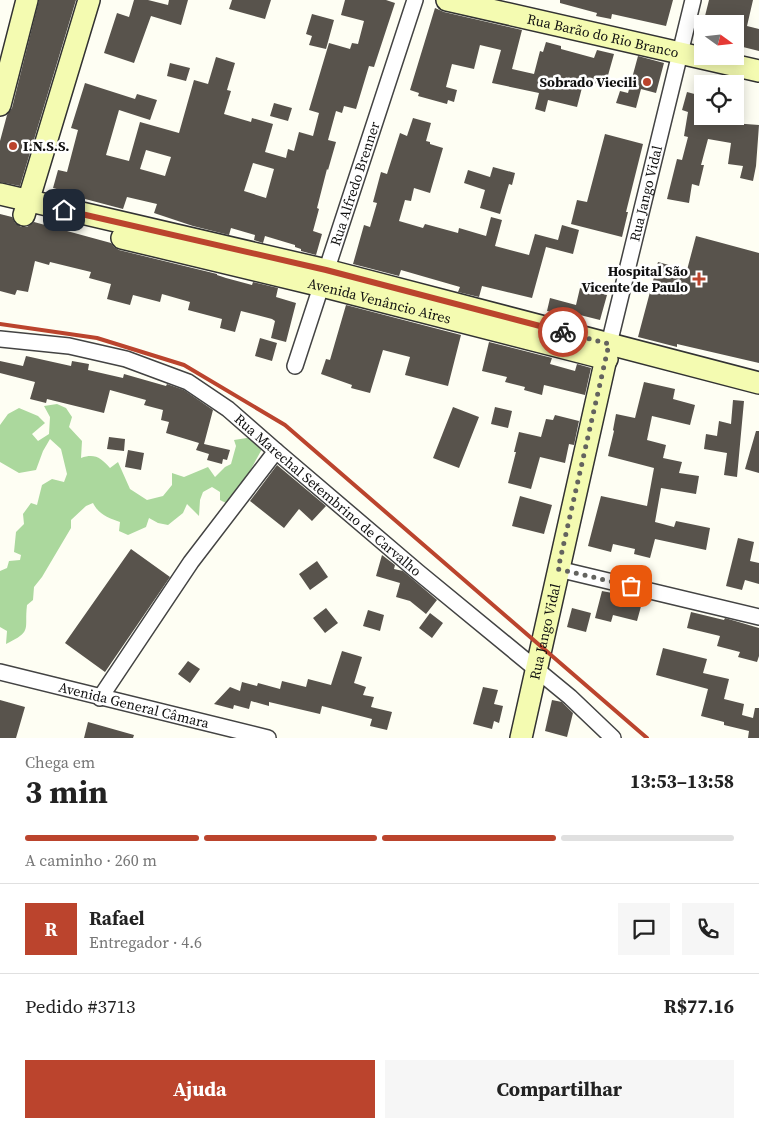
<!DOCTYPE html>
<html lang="pt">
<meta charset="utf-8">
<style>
:root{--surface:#fff;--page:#f6f6f6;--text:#222;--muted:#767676;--line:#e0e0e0;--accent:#bb442d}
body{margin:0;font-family:"Source Serif 4",serif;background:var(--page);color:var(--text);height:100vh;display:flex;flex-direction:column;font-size:19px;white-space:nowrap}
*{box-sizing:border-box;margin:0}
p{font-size:16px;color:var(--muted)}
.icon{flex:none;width:28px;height:28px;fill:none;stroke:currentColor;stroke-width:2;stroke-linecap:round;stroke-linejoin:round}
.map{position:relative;height:738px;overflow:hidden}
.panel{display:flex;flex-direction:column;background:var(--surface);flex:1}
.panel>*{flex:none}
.needle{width:32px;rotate:105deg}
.buttons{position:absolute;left:694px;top:15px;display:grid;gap:10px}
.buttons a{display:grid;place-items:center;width:50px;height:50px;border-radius:0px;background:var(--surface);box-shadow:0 2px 12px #0003;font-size:25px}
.pin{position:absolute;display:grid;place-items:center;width:42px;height:42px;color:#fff;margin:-21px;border-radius:10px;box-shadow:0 2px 8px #0006}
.courier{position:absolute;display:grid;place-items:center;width:50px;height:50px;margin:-25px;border:4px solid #bb442d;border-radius:50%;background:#fff;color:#222;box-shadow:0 1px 6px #0007}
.headline em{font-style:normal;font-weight:700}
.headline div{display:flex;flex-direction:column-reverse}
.headline{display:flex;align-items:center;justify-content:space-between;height:85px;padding:0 25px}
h1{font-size:32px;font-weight:700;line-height:38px}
.bar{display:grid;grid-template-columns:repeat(4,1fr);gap:8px 5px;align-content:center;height:60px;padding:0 25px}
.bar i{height:6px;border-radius:4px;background:var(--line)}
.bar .active{background:var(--accent)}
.bar p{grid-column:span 4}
.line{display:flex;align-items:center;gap:12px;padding:0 25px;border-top:1px solid var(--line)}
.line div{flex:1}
.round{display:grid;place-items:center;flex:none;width:52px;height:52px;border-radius:0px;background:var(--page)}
.action{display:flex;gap:10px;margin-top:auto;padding:10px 25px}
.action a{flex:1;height:58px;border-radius:0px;background:var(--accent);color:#fff;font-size:20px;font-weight:700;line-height:58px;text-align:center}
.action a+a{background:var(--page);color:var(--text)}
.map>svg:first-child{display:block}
.forest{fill:#abd89d}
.building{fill:#58534c;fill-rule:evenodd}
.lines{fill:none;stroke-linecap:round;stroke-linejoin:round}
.street-casing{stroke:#434343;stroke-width:18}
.secondary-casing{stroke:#323232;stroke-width:24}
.street{stroke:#fff;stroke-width:15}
.secondary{stroke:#f4fbb1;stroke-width:21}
.rail{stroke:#bb442d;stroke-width:4}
.done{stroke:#63635f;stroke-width:5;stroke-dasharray:0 9}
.route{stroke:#bb442d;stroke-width:6}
.poi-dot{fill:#bb442d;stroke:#fff;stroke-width:2}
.labels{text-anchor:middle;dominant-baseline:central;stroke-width:5;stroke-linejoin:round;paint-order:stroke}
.street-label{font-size:14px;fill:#101010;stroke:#fff}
.poi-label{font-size:14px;font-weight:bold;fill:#101010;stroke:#fff;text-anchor:end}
</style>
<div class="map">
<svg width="759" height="738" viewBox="0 0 759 738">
<rect width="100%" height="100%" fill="#fefef3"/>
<path class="forest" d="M57,404l9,4 6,9 -3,10 13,14 -1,17c14,-5 20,0 29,10l8,-6 12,27 17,11 16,-4 9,-11v-12l12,4 24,-10 7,10 10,-10 6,-3 5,-18 -2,-6 19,-3 9,12 -22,40 -12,15 -8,-4v-8l-8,-5 -9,5 -3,8 -1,16 -12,-12 -4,9 -15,12 -10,-2 -9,-5 -3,9 -18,8 -9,-4 1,-9c-11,-4 -21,-7 -27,-19l-7,3 -15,14v8l-29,49 -8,10 -1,13 -6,5c-3,25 6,26 -21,39l1,-13 -7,-4v-56l7,-3 2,-7 11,-1 1,-5 -7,-3 2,-20 8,-8 -1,-10 8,-11 6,2 5,-20 10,-6 12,3 3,-8 -6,-25 -11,-10 -7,12 -7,19 -17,3 -19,-11v-37l8,-11 11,-6 19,8 7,7 -13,11 6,7 11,-7 1,-17 -6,-11z"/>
<path class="building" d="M39,0h37l-56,186 -20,-4v-41l7,-26 5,-7z
M134,0h14l20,5 1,-5h19l-7,25 -30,-9 -17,47 -30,-10 13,-40 12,4z
M232,0h39l-6,19 -36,-10z
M345,0h41l9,3 -21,64 -5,-1 -13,43 -12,-3 -2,7 -6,-2 -8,29 8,2 -8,28 -1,-1 -10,39 2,1 -6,22 9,3 -6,21 -15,-4v-2l-6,-2v-2l-30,-9 -2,7 -9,-3 1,-5 -24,-7 -2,7 -36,-9 -39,-13 3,-9 -30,-7 -4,12 -53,-14 1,-2 -18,-5 5,-18 9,2 11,-42 -7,-2 14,-45 50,16 2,-5 20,6 -7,20 -31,-10 -13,45 23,6 11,-39 39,11 15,-53 14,4 8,-27 19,6 -8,27 4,1 -7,23 27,8 1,-4 21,6 -8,28 21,6 2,-9 6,2 5,-19 14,4 6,-23 -10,-3 20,-67 21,6 2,-6 6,1 6,-23 -23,-6zM146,150l25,7 -6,19 -25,-7zM253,163l21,6 -8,29 -22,-7z
M560,0h113l-7,26 -54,-12 -1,5 -15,-3 1,-3 -37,-10z
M709,0h44l-6,26 12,3v22l-24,-6v-21h-32z
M435,8l9,4 78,18 -10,39 22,5 6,-23 3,1 3,-10 15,4v3l33,9 3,-8 17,4 -9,32 -21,-6 -7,27 -29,-7 -3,12 -10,-3 4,-16 -47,-10 9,-33 -21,-5 -6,24 -22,-5 -6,23 11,3 -3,12 -6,-2 -1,4 -29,-8 1,-3 -9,-3z
M312,14l22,6 -8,29 -17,-4 3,-9 -6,-2z
M638,56l26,7 -8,30 -15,-4 -5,19 -20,-5 4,-12 8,2z
M170,63l20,5 -4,13 -19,-5z
M687,92l15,4v20h13l18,3 -1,4 27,2 -3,41 -3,15 -13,-3 3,-12 -15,-2 3,-21 -23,-4 -7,26h3l-5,21 -7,-2 -3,19 -22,-4 10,-40 5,1 6,-23 -4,-1 4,-24 -6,-2z
M274,103l18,5 -4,13 -18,-5z
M413,118l18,5 -5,18 4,1v2l13,4 -13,45 -16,-5 -3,13 -6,-1 -6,21 24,7 2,-4 33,9 1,-5 27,8 5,-19 11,3 -7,26 34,9 6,-21 23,6 4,-15 17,5 -6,24 -27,-7 -14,51 -50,-12 -3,11 -21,-5 2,-5 -59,-17 -2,6 -46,-12 11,-39 6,2 7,-24 -4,-1 8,-30 6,2 13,-41 7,3z
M605,134l38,10 -17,68h2l-6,25 -51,-13 6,-24 10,2z
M493,167l22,6 -3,12 -3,-1 -9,30 -20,-6 5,-18 -21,-7 4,-13 22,7z
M0,214l12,3 3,6 6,4h6l7,-5 77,21 3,4 5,3 98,24v1l9,3 26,7 1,-3 25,6 -2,9 20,6 -10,39 -15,-4 4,-17 -3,-2 -31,-8 -6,21 -15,-4 2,-9 -34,-9 2,-8 -28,-8 -2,8 -27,-7 -3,10 -23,-6 4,-15 -22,-6 2,-6 -41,-10 -1,3 -14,-4 -7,31 -11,-2 -2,5 -15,-4z
M696,236l63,17v110l-82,-19v3l-39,-10 20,-75 29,8z
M580,288l27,7 -7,25 -24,-6 -1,4 -28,-7 3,-13 26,7z
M346,305l115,30 -13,51 -43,-11 5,-18 -27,-7 -13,43 -19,-5 1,-3 -31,-11 5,-15 4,1z
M260,338l17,5 -5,18 -17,-5z
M489,342l63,16 -2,6 25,7 2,-7 14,4 -6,27 -41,-10 -2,10 -18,-5 1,-3 -20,-5 2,-5 -25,-6z
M26,356l45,10 1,-5 17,3 -1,6 35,8 1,-4 42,12 1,-2 17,6 29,20 -9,34 26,6 -3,10 -4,-1 -1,5 -15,-4 2,-6 -13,-4 3,-7 -33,-10 3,-11 -8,-2 2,-10 -19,-5 2,-5 -36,-10 -6,23 -57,-14 -1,4 -16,-4 5,-17 -35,-9v-12l23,5z
M644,382l31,7 -2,10 22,6 -5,20 -38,-9 -5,24 19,5 -3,13 19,4 -3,11 20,3 -3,18 -35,-6 -6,34 19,5 2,-6 34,7 -4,22 -51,-11 -5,19 -16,-4 1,-5 -22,-5 -2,8 -23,-6 13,-50 46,10 7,-38 -46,-12 6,-25 -1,-1 3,-16 19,4z
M733,400l11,1 -7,76 -13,-2 3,-22 -23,-4 2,-15 11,2 2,-15 12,3z
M453,407l26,10 -20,51 -26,-10z
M495,407l17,4 -4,17 -17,-4z
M555,415l24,6 -5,24 -5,-1 -4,19 -25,-6 -9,32 -23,-6 8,-31h-2l5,-20 22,5 5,-18 7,1z
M756,431h3v42l-14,-4z
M109,437l16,2 -1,12 -17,-2z
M128,450l16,3 -3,17 -16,-3z
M277,465l49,41 -14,15 -13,-12 -15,19 -34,-27z
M520,496l32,9 -8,29 -32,-8z
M738,538l16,4 -4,19 9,2v21l-14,-4 -3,10 -16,-4z
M131,549l39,28 -65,95 -40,-29z
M382,555l13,10 -1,4 9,2 34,29 -11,14 -16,-13 -14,-4 4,-14 -24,-7z
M317,561l11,16 -18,13 -11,-16z
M602,591l41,8 -6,22 -24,-6 -2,7 -16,-4z
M326,608l12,15 -13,10 -12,-15z
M572,608l19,5 -5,19 -19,-5z
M368,610l16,5 -4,16 -17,-5z
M691,612l33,8 1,-2 34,10v28l-2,6 -19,-5 2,-5 -23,-6 3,-10 -33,-8z
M430,613l13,10 -11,15 -13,-10z
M663,648l44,11 -4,14 26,6 -5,20 20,5 -2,11 11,3 2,-10h4v30h-11l1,-7 -25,-6v-3l-23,-6 7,-27 -52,-14z
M342,651l20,6 -8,26 12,4 -3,8 11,2 -3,10 21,5 -5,18 -17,-4 2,-7 -50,-13 -2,8 -51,-12v4l-18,-5 -2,8 -15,-4 -1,4 -19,-5 16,-17 10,4 2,-9 15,4 1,-3 22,6 2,-8 24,6 2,-8 23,6z
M188,661l12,8 -10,14 -12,-9z
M483,687l15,3 -4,14 9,2 -4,17 -5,-2 -2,8 -19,-5z
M0,700l25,7 -9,31h-16z
M552,700l10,2 11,11 -6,24 -22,-6z
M88,722l46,13 -1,3h-49z"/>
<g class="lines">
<defs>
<g id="street">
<path id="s1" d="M0,339l69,7 57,13 62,23 40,27 48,42 142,121 152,125 43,41"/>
<path id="s2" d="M609,344l84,-344"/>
<path id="s3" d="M295,366l120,-366"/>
<path d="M558,569l201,48"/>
<path id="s4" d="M0,672l268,66"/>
<path d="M100,698l91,-136 85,-111"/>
</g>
<g id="secondary">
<path id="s5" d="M447,0l312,71"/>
<path d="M0,105l27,-105"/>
<path d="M0,194l326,76 433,113"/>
<path d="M24,215l65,-215"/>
<path id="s6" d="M122,238l200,48 285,73"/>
<path id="s7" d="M521,738l88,-393"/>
</g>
</defs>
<use href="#street" class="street-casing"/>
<use href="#secondary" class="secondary-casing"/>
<use href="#street" class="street"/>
<use href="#secondary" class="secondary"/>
<path class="rail" d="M0,324l97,14 87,27 101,60 362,313"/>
</g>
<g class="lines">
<path class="done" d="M563,332l46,12 -51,225 73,17"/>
<path class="route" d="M64,210l262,60 237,62"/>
</g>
<g class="poi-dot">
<circle cx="647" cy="82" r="5"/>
<circle cx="13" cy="146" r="5"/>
<path d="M696.5 271.5h5v5h5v5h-5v5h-5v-5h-5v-5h5z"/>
</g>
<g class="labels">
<g class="street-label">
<text stroke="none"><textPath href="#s5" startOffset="160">Rua Barão do Rio Branco</textPath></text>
<text stroke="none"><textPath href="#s3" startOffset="192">Rua Alfredo Brenner</textPath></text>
<text stroke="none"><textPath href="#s2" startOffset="155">Rua Jango Vidal</textPath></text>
<text stroke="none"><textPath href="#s6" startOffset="265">Avenida Venâncio Aires</textPath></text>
<text stroke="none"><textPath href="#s1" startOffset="374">Rua Marechal Setembrino de Carvalho</textPath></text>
<text stroke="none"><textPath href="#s7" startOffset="109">Rua Jango Vidal</textPath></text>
<text stroke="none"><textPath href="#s4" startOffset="138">Avenida General Câmara</textPath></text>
</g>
<g class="poi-label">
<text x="637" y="82">Sobrado Viecili</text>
<text x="23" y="146" text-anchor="start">I.N.S.S.</text>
<text x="688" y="271">Hospital São<tspan x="688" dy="16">Vicente de Paulo</tspan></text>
</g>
</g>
</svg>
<div class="buttons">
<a><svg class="needle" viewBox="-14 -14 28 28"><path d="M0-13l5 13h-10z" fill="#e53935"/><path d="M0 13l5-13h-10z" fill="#767676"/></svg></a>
<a><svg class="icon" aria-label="locate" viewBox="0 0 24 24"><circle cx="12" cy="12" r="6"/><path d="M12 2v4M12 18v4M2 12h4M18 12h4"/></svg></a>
</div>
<div class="pin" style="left:631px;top:586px;background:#ea580c"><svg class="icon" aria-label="bag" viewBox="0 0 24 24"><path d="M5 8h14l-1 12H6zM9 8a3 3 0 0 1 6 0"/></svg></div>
<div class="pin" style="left:64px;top:210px;background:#1f2937"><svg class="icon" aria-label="home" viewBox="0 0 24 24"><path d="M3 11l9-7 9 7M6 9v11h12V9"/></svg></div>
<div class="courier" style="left:563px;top:332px"><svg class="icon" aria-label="bike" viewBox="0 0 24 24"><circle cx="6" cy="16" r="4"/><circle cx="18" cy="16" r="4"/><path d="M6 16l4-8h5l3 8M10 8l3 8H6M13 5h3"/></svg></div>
</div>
<section class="panel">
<div class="headline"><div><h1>3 min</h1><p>Chega em</p></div><em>13:53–13:58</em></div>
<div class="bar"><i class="active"></i><i class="active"></i><i class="active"></i><i></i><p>A caminho · 260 m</p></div>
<div class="line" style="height:90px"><b class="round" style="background:var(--accent);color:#fff">R</b><div><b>Rafael</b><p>Entregador · 4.6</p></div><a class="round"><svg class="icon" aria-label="chat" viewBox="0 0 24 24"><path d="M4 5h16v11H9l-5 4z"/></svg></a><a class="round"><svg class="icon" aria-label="phone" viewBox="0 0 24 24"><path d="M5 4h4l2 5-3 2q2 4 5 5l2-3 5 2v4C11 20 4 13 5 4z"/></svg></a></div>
<div class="line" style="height:65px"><div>Pedido #3713</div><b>R$77.16</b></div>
<div class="action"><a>Ajuda</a><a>Compartilhar</a></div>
</section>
